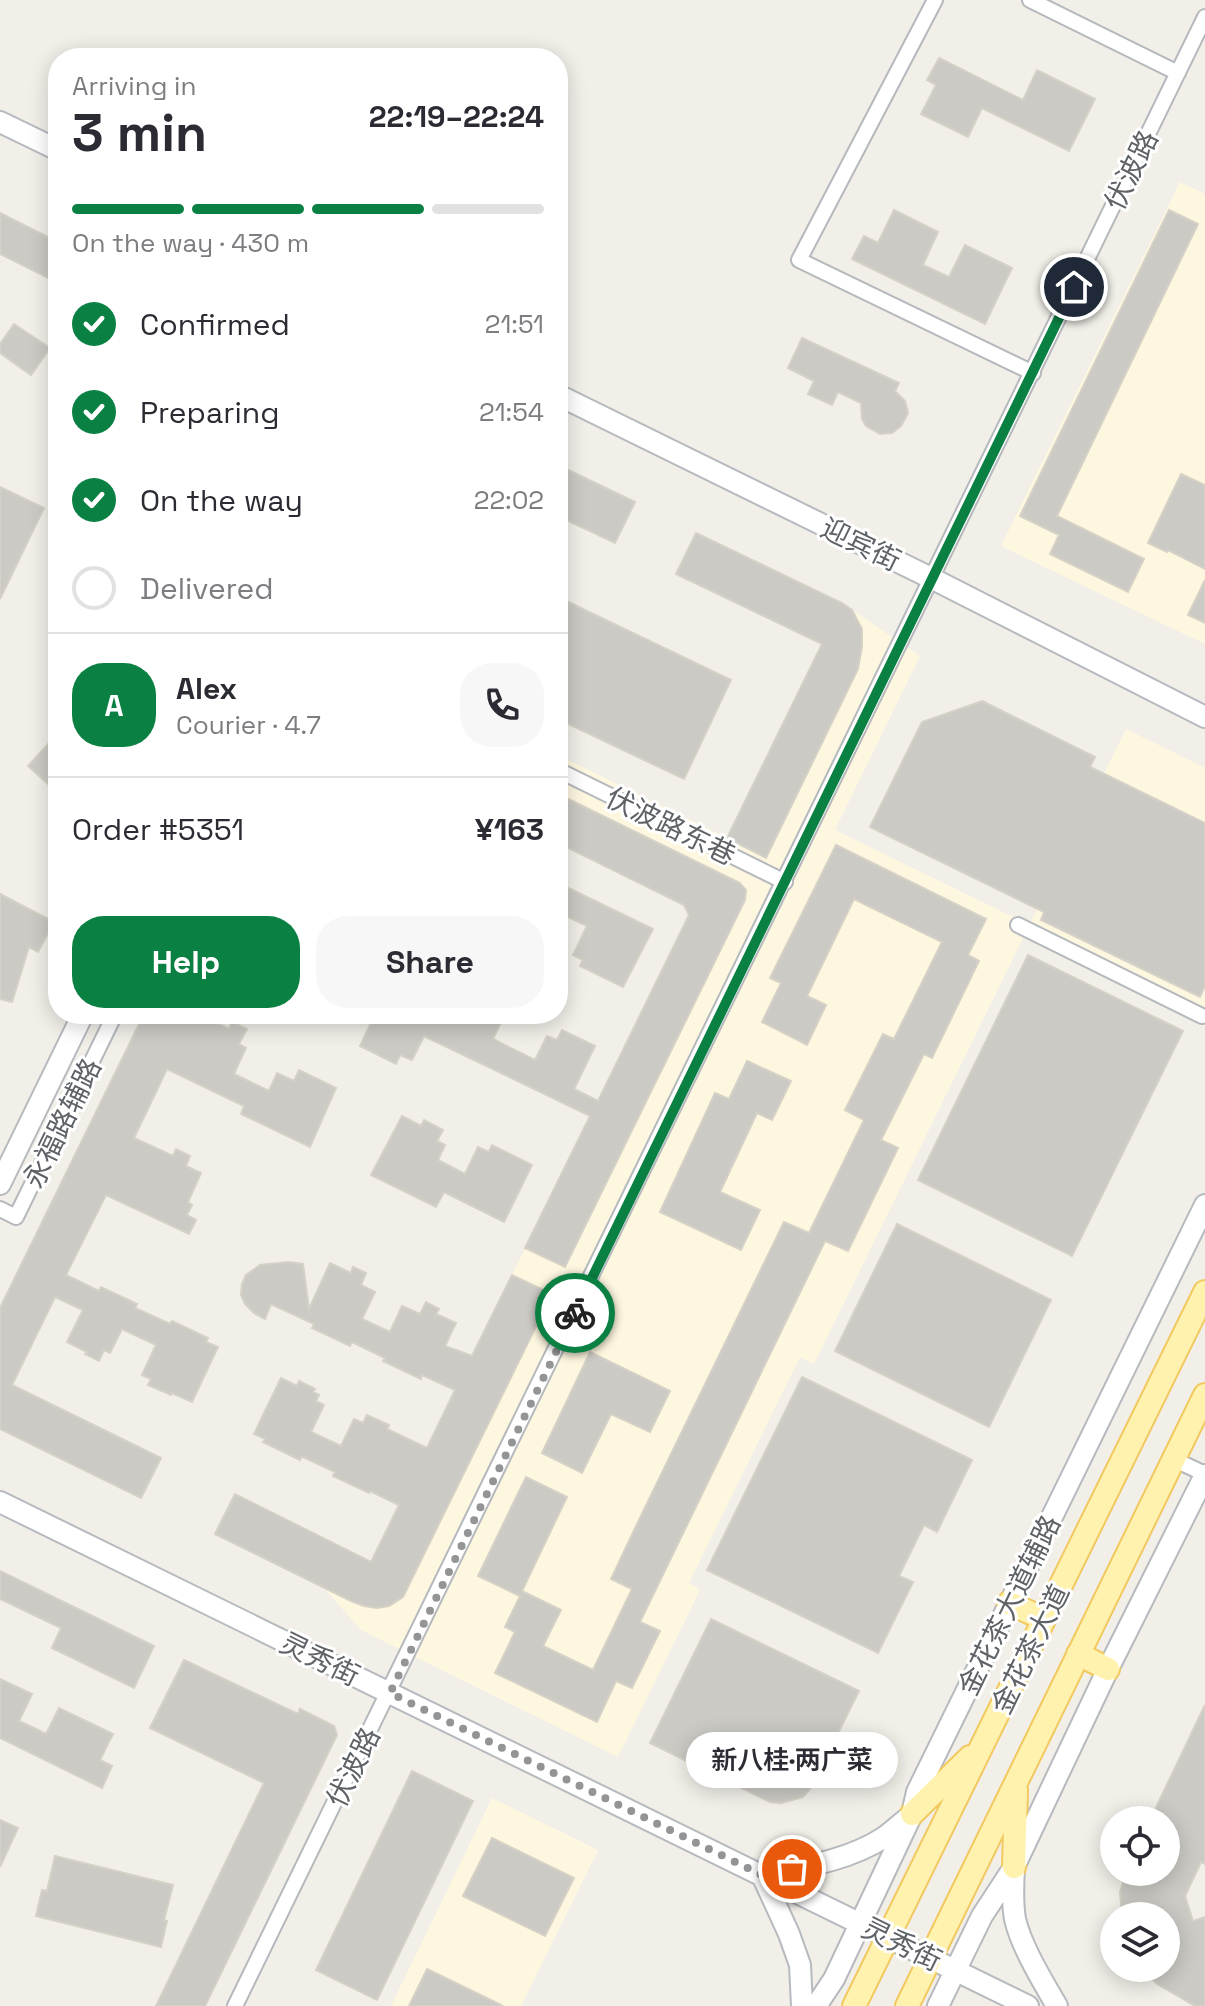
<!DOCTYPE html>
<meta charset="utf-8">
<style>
:root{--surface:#fff;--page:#f7f7f7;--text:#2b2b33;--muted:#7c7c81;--line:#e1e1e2;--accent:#0b8043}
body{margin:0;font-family:"Space Grotesk","Noto Sans SC",sans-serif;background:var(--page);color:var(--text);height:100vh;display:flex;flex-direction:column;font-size:30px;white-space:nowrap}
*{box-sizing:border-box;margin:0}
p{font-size:26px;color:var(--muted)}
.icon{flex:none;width:44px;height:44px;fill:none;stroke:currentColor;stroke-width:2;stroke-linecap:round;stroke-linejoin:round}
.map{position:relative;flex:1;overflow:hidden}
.details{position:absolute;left:48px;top:48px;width:520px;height:976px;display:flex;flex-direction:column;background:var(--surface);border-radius:32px;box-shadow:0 4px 20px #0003}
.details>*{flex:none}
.fabs{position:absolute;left:1100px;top:1806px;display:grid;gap:16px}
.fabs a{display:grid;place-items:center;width:80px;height:80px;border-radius:50%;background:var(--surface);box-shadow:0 4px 20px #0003;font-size:40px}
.pin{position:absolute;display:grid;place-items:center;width:68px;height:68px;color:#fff;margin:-34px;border:4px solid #fff;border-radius:50%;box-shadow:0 2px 8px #0007}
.courier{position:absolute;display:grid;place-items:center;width:80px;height:80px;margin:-40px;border:6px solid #0b8043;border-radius:50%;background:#fff;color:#222;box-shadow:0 2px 10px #0007}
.bubble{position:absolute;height:56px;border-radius:28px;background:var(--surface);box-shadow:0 4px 20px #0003;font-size:26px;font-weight:600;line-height:56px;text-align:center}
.overview em{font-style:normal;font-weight:600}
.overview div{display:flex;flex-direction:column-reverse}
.overview{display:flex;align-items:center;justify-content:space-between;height:136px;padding:0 24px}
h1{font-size:52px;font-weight:600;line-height:60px}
.bar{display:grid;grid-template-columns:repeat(4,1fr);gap:12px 8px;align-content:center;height:96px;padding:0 24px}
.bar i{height:10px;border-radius:6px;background:var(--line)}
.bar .current{background:var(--accent)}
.bar p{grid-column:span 4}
.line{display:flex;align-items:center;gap:20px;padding:0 24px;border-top:2px solid var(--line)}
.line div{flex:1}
.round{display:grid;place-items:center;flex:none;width:84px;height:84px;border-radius:32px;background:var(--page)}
ol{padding:0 24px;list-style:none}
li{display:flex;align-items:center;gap:24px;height:88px}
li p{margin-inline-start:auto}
li .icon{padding:8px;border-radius:50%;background:var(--accent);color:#fff;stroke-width:4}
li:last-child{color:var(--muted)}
li i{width:44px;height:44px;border:4px solid var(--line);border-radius:50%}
.button{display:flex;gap:16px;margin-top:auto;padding:16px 24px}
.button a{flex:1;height:92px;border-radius:32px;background:var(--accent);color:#fff;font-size:32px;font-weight:600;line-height:92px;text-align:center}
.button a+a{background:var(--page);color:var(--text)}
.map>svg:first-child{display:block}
.commercial{fill:#fef7e0}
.building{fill:#cccac5;stroke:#d6d1c6;stroke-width:2}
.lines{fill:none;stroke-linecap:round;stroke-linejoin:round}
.street-casing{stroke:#b5b8bc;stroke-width:18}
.secondary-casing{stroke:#b6babf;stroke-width:24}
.primary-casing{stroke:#f2c960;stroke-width:26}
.street{stroke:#fff;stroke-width:14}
.secondary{stroke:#fff;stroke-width:20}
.primary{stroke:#fff2af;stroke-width:22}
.done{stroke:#929495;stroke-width:8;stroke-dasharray:0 14.4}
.route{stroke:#0b8043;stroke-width:10}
.labels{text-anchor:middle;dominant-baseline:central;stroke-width:6;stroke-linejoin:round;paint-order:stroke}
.street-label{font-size:28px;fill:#5f6368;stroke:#fff}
</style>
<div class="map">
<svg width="1205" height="2006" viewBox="0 0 1205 2006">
<rect width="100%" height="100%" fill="#f1efe8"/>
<path class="commercial" d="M1180,182l25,12v450l-204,-98z
M842,603l78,53 -85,174 194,95 97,-196 79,39v244l-176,-86 -215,438 -14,-7 -111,226 11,7 -82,167 -257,-127 -36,-41 20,-40 27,12 339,-692 -153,-75v-39l169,83z
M492,1798l106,52 -77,156h-130z"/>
<path class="building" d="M939,58l84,42 14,-30 58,29 -26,52 -87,-43 -14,29 -47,-23 15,-29 -9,-5z
M894,210l44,22 -15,33 26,12 16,-32 47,23 -27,56 -133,-65 12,-23 14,7z
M1169,210l29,14 -141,292 87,43 -16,33 -78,-38 9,-19 -39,-19z
M0,213l58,29v41l-58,-29z
M14,324l36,24 -19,27 -31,-22v-9z
M802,338l97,45 -4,8 10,10 3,12 -7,13 -9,7 -12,1 -14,-8 -4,-7 -1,-16 -23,-11 -6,13 -24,-11 6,-13 -26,-13z
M558,465l77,37 -20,41 -57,-27z
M1181,474l24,11v84l-37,-19 -1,2 -19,-9z
M0,487l44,21 -44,91z
M696,533l146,70 10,7 10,19v18l-4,22 -92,189 -39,-20 95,-194 -146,-70z
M1205,580v43l-17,-8z
M558,597l173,83 -47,99 -126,-60z
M982,701l113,56 -5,10 115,56v163l-5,11 -159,-77 3,-8 -174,-85 52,-105z
M58,733v60l-30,-27z
M558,794l182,89 6,7 -1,10 -180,367 -40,-19 65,-132 -166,-80 -12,24 -12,-5 -4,9 -36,-18 15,-32h130l-12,25 42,21 12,-24 10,4 5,-10 33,16 -21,43 24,12 91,-186 -5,-10 -126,-62z
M836,845l150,74 -18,36 11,6 -47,97 -8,-4 -43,86 17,8 -50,103 -23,-10 -185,381 20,9 -28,57 -16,-7 -19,41 -102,-49 20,-41 -10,-5 15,-31 -42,-20 48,-99 41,20 -45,94 39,19 -18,36 50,24 39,-81 -21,-10 26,-55 147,-302 25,11 55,-113 -19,-10 38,-76 11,5 48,-97 -88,-43 -47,97 19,9 -19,40 -45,-23 19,-39 -11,-5z
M558,883l95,46 -30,58 -43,-21 3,-6 -10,-5 14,-29 -29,-14z
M0,894l54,28 -16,30 -9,-5 -17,55 -12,-3z
M1028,955l155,76 -111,225 -154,-76z
M144,1014h54l31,15 3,-7 15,7 -8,15 7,4 -12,26 35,17 8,-18 17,8 5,-11 37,18 -26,59 -69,-33 3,-8 -77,-37 -33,69 39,18 3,-7 14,7 -4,10 15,7 -13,29 4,3 -5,10 9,5 -7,14 -83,-39 -40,80 33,16 2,-4 36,17 -2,4 35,16 2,-3 36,17 -2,4 12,5 -26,55 -20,-9 -1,2 -23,-10 3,-6 -9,-4 14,-30 -34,-16 -12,24 -6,-3 -5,11 -14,-7 2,-2 -20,-10 16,-32 -28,-13 -43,88 149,73 -20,40 -141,-69v-121z
M747,1061l44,20 -19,39 -15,-7 -37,79 40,18 -19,40 -81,-38 55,-119 14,6z
M402,1116l19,10 3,-6 19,10 -6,11 8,4 -7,15 27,14 13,-27 11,5 3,-7 40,20 -28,57 -60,-30 -8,15 -65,-32z
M897,1224l154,76 -62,127 -154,-76z
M288,1262l15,2 6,45 21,-46 21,10 2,-6 13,6 -5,12 14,7 -13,27 28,13 12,-26 18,8 6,-12 13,7 -3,5 20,9 -11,23 27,10 40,-81 40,19 -149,303 -14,9 -12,2 -13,-2 -13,-5 -136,-67 20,-40 136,68 28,-57 -29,-14 -1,2 -36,-17 2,-4 -34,-16 -1,4 -37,-18 2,-3 -11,-5 10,-21 17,-35 16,8 2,-5 16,8 -2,3 6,3 -3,6 8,4 -13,27 30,14 13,-27 9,4 4,-8 22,10 -2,4 40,19 28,-58 -33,-15 -1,4 -38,-18 2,-3 -33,-16 -2,4 -38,-18 2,-4 -43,-20 -6,15 -11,-6 -9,-9 -4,-9 1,-11 4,-9 14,-10z
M590,1352l80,39 -20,41 -39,-18 -29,59 -40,-20z
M802,1377l170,83 -35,72 -13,-7 -25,51 14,6 -35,71 -171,-83z
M0,1571l154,75 -20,42 -82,-40 9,-20 -61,-29z
M711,1619l148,72 -48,97 -8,9 -22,6 -11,-1 -120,-59z
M184,1660l114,54 2,-5 34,17 3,9 -132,271h-49l108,-223 -114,-55z
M0,1679l32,15 -13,27 13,6 14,7 13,-26 54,26 -13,26 12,6 -10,22 -102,-50z
M1205,1705v159l-4,-2 -16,34 8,25 12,-4v89h-10l-38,-22 -16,-16h25v-52h-44l-2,-24 6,-20h40v-52h-16z
M412,1771l61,30 -96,199 -61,-30z
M0,1820l18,8 -18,39z
M492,1838l82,40 -29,58 -82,-40z
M55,1856l118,29 -9,35 3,1 -6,26 -125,-31 6,-26 5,1z
M427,1969l76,37h-94z"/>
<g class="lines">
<defs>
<path id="street" d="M935,0l-136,260 234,113
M1030,0l148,73
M558,770l227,112
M1018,925l184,91
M0,1209l16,8 99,-203
M1173,1459l32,15
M235,2006c328,-661 649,-1325 970,-1989"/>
<path id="secondary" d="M0,122l58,28
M558,395l375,184 272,138
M0,1184l83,-170
M0,1502l1028,504
M1014,1868c-1,17 -2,34 1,51 6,27 28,63 42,87
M762,1875c41,-8 85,-14 121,-37 9,-6 17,-14 25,-20
M762,1875l27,59 11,31 2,41
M816,2006l18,-27 78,-165 5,-22 288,-587
M938,2006l44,-90 32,-49 94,-198 97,-194"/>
<path id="primary" d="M1009,1603l35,16
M1078,1654l30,15
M912,1814l58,-57
M1014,1867l2,-78
M854,2006l351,-714
M907,2006l298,-611"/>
</defs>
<use href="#street" class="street-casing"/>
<use href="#secondary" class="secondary-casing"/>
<use href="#primary" class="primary-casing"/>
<use href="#street" class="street"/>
<use href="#secondary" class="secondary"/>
<use href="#primary" class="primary"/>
</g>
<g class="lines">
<path class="done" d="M575,1313l-185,380 372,182 30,-6"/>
<path class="route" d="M575,1313l499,-1026"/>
</g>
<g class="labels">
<g class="street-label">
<text transform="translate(1131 170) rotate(-64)">伏波路</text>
<text transform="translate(861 544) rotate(26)">迎宾街</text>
<text transform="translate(671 826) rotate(26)">伏波路东巷</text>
<text transform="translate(62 1123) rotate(-64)">永福路辅路</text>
<text transform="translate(1009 1605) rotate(-64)">金花茶大道辅路</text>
<text transform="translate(1030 1649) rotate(-64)">金花茶大道</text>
<text transform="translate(320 1659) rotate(26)">灵秀街</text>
<text transform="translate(353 1767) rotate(-64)">伏波路</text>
<text transform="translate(902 1944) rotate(26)">灵秀街</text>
</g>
</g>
</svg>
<div class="fabs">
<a><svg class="icon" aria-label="locate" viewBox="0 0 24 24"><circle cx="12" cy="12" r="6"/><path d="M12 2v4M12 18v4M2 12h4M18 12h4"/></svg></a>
<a><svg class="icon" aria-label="layers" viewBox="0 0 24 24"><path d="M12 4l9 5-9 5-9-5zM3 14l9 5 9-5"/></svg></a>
</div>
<div class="pin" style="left:792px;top:1869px;background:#ea580c"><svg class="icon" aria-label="bag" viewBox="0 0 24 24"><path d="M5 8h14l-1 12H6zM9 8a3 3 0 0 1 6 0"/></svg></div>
<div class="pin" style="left:1074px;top:287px;background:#1f2937"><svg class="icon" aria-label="home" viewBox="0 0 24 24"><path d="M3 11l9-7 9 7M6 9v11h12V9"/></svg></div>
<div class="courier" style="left:575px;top:1313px"><svg class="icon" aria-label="bike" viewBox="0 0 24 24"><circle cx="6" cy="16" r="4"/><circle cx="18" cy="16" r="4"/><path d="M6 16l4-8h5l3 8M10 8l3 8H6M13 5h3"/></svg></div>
<div class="bubble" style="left:686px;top:1732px;width:212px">新八桂·两广菜</div>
<section class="details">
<div class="overview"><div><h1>3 min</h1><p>Arriving in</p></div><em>22:19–22:24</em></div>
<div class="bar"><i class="current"></i><i class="current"></i><i class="current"></i><i></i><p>On the way · 430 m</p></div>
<ol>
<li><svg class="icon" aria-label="check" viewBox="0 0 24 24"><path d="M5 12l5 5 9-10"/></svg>Confirmed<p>21:51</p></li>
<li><svg class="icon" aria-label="check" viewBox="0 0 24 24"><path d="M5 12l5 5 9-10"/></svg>Preparing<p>21:54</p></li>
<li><svg class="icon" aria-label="check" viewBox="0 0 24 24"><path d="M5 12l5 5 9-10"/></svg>On the way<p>22:02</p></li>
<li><i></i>Delivered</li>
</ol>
<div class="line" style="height:144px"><b class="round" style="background:var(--accent);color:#fff">A</b><div><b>Alex</b><p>Courier · 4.7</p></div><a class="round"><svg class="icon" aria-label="phone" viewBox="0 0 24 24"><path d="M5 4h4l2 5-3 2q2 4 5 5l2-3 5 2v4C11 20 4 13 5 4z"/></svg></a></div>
<div class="line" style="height:104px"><div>Order #5351</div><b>¥163</b></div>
<div class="button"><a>Help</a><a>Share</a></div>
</section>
</div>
